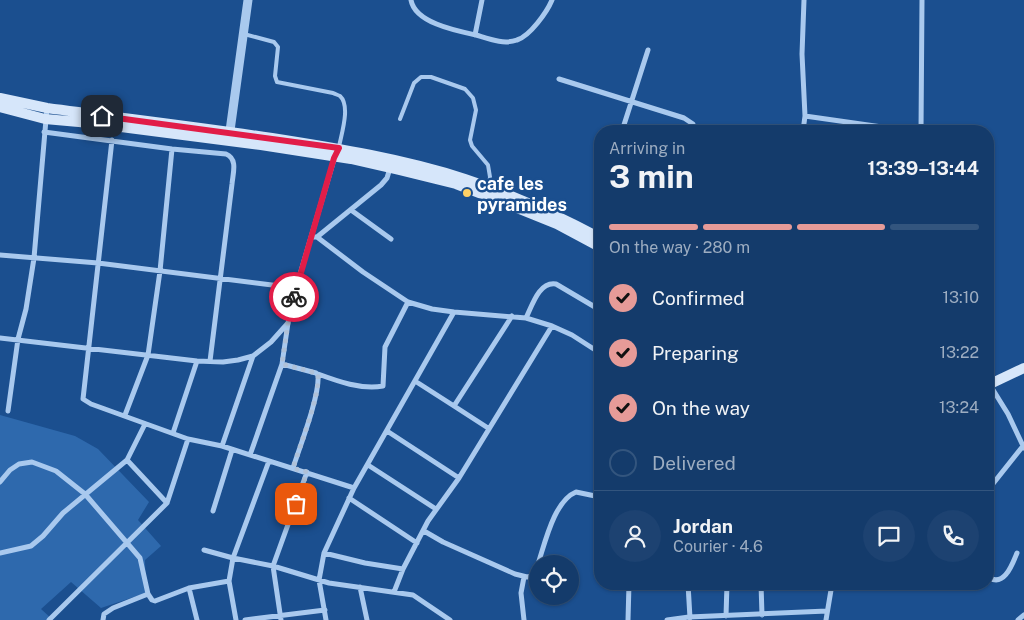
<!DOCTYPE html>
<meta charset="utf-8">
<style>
:root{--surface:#143b6b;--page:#1d4271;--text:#f1f3f6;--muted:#9dadc1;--line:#33557e;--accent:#e69b98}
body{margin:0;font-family:"Public Sans",sans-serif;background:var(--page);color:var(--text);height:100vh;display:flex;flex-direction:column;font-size:19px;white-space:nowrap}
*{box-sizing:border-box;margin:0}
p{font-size:16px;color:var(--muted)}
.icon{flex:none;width:28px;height:28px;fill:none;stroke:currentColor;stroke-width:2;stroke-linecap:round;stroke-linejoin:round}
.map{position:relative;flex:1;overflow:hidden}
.panel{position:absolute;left:594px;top:125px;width:400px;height:465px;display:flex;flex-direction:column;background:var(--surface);border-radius:20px;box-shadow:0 1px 4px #0004,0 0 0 1px var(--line)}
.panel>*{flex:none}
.buttons{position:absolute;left:529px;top:555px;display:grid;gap:10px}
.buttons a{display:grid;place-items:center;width:50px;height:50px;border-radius:50%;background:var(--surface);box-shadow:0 1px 4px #0004,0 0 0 1px var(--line);font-size:25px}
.pin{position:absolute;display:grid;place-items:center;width:42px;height:42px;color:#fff;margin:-21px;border-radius:10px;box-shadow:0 2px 8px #0006}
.courier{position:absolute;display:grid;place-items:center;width:50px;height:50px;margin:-25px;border:4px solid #e11d48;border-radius:50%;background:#fff;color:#222;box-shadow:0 1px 6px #0007}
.summary em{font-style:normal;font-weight:700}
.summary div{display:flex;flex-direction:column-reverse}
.summary{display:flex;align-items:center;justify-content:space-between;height:85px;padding:0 15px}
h1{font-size:32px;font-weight:700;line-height:38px}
.bar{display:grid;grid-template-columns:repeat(4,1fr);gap:8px 5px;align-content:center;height:60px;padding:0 15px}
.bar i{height:6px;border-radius:4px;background:var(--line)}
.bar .current{background:var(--accent)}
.bar p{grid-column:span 4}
.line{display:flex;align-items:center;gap:12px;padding:0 15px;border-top:1px solid var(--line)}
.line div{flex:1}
.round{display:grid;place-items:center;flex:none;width:52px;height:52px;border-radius:26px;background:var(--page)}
ol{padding:0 15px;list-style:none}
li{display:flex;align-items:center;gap:15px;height:55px}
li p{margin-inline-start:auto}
li .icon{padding:5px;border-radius:50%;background:var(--accent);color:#111;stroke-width:4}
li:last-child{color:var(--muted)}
li i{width:28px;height:28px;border:2px solid var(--line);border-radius:50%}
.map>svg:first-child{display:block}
.green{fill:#2e69ad}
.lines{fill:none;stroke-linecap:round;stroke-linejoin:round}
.service{stroke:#a9c9ee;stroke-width:4}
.minor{stroke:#a9c9ee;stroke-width:5}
.tertiary{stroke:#a9c9ee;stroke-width:9}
.secondary{stroke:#d6e6fa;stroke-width:10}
.done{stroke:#afc1d8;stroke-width:5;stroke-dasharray:0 9}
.route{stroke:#e11d48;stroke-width:6}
.poi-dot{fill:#ffd166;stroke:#1b4f8f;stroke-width:2}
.labels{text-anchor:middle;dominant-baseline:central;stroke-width:5;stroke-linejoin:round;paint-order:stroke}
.poi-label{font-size:18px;font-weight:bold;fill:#fff;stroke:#1b4f8f;text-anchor:start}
</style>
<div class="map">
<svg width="1024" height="620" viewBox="0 0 1024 620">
<rect width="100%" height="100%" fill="#1b4f8f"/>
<path class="green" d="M0,415l75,21 23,13 51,53 -11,18 23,26 -16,14 1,33 -45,15 -30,-26 -30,27 12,11h-53z"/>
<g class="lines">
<path class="service" d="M244,34l30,8 4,5 -3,29 2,6 56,11c2,1 5,2 7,3 11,10 1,39 -1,51
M400,119l14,-36 7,-6h10l34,12 8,9 3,12 -6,30 2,6 16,19 2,12 -1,9"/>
<path class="minor" d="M411,0c4,23 46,31 65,35 13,4 28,10 41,5 13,-4 30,-28 35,-40
M475,35l7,-35
M559,79l125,39 9,6 1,7
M805,116l105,15
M622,131l26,-81
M803,131l2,-15 -3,-62 2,-54
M921,131l1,-131
M44,132l128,17 54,5c12,5 7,19 6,30l-22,177
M112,140l-29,259 8,5 97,35 34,7 132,42
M351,210l40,29
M311,237h6l46,35 45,30 24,7 22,3 72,6 26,8 20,9 28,18
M317,237l64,-52 6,-7 3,-10
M0,255l98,8 198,25
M526,318c6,-12 13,-37 30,-34l44,26
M288,323l-6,41 34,9 2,2c2,20 -18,71 -25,93
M0,338l197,23 26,1 15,-2 15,-4 18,-14 17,-19 8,-35 39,-132
M318,374c19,7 43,16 65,12l2,-39 23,-45
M415,381l39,25 58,-90
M990,385l18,29 16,34
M454,406l34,22
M8,411l10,-72 8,-30 8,-51 13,-150
M125,415l23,-60 12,-84 12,-122
M596,415l4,-7
M145,424l-18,36 40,43
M387,431l72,47
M173,433l24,-72
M222,446l31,-90
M250,455l32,-91
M368,465l68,44
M0,482l10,-12 9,-6 13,-2 24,9 29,23 55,64 8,36 4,6 3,1 34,-13 40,-7
M988,490l35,-44
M349,498l68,45
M213,511l19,-61
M424,531l19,11 72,32 12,3 5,-1 6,-12
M204,550l29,8 40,8 56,17 84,12 37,25
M0,553l31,-7 12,-10 20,-23 64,-53
M324,553l41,10 38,6
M538,564c7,-21 16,-63 38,-72l24,5
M988,577c16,11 24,-12 29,-24
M688,584l2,34
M761,584l1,31
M360,587l7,33
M189,588l8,32
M394,592l9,-23 25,-48 31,-43 93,-152
M726,616l1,-32
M49,620l118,-117 21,-64
M103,620l1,-6 9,-6 35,-14
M236,620l-7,-39 4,-23 36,-97
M245,620l80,-10
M281,620l-8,-54 34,-94
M326,620l-7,-40 5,-27 30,-65 100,-176
M524,620l-3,-27 3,-16
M628,620l1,-36
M667,620l22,-3 138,-6
M826,620l6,-36
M1018,620l6,-5"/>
<path class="tertiary" d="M229,138l19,-138"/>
<path class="secondary" d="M0,98l47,10c75,10 150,19 225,30 64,10 132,21 193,41 46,15 92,36 135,59
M0,107l45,12 45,4 171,22 90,14 48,11 57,14 31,12 70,28 43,23
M988,385l36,-17"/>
</g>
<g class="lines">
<path class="done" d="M294,297l-6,26 -6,41 34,9 2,2c2,21 -18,70 -25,93l14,4 -11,32"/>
<path class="route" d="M102,116l237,32 -5,10 -40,139"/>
</g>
<circle class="poi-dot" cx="467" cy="193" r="5"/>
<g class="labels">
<g class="poi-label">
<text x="477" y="183">cafe les<tspan x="477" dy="21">pyramides</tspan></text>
</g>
</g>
</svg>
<div class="buttons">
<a><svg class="icon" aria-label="locate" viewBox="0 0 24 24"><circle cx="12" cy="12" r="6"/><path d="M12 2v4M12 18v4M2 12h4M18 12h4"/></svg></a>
</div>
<div class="pin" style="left:296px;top:504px;background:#ea580c"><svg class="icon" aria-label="bag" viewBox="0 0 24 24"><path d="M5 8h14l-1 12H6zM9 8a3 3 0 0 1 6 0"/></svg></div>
<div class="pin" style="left:102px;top:116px;background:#1f2937"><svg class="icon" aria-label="home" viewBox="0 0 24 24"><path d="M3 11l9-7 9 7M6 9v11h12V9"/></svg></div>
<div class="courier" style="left:294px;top:297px"><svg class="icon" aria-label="bike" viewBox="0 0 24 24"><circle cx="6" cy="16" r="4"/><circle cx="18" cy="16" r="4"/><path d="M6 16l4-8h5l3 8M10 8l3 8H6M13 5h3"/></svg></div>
<section class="panel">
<div class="summary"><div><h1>3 min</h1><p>Arriving in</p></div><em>13:39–13:44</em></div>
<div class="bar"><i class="current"></i><i class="current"></i><i class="current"></i><i></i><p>On the way · 280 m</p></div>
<ol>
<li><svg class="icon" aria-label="check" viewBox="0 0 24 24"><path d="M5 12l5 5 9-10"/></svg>Confirmed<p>13:10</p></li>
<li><svg class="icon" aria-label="check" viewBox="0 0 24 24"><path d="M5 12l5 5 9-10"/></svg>Preparing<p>13:22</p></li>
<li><svg class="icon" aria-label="check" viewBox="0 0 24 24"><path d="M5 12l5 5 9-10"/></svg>On the way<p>13:24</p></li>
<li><i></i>Delivered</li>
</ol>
<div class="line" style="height:90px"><a class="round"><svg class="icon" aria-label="person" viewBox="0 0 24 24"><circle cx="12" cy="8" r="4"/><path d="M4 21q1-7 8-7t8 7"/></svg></a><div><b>Jordan</b><p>Courier · 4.6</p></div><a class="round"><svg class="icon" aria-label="chat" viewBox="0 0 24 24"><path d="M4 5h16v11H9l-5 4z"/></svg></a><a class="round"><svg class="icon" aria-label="phone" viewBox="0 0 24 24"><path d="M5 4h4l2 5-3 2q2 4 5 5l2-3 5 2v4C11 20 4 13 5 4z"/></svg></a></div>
</section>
</div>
